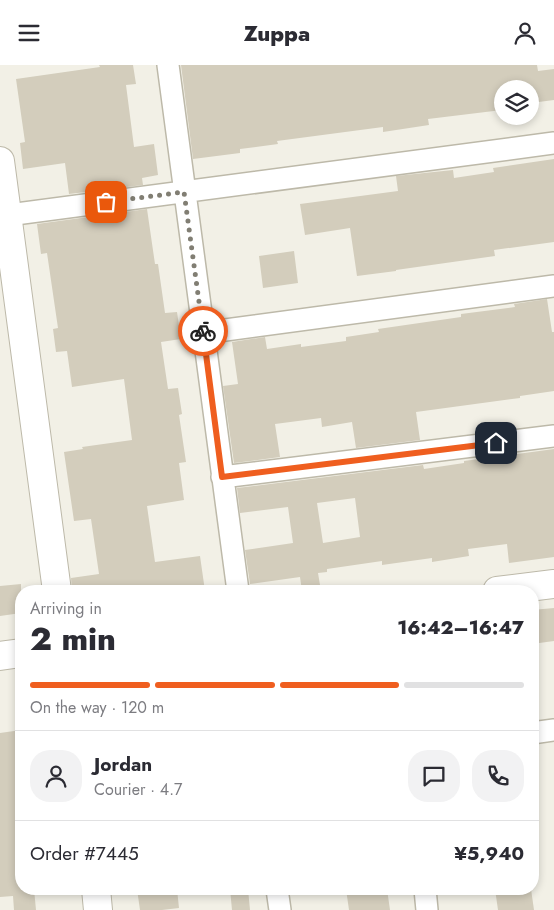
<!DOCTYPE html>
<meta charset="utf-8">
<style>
:root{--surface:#fff;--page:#f2f2f3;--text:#2b2b33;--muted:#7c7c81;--line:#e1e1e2;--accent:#ef5e1f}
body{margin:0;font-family:Jost,sans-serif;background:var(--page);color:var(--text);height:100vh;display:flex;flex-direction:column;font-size:19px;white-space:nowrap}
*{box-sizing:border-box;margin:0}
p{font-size:16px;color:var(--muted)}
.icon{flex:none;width:28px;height:28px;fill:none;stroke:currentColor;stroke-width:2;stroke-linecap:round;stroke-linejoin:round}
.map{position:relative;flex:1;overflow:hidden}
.panel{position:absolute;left:15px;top:520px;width:524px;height:310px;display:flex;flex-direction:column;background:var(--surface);border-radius:20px;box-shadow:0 2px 8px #0003}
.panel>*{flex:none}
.fabs{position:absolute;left:494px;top:15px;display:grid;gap:10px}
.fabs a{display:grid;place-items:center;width:45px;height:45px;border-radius:50%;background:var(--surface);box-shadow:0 2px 8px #0003;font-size:25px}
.pin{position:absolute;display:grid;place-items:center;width:42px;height:42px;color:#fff;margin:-21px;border-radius:10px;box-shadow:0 2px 8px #0006}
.courier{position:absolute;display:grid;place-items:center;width:50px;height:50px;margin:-25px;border:4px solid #ef5e1f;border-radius:50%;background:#fff;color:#222;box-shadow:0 1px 6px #0007}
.headline em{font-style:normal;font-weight:800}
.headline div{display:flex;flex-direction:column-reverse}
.headline{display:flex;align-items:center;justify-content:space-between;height:85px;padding:0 15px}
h1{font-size:32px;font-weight:800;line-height:38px}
.bar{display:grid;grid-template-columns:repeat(4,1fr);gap:8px 5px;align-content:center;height:60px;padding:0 15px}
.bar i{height:6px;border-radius:4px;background:var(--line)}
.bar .current{background:var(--accent)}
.bar p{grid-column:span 4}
.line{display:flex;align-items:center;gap:12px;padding:0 15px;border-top:1px solid var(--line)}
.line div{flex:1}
.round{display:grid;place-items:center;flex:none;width:52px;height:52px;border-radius:20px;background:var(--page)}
header{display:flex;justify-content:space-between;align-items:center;height:65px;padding:0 15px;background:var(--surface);font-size:22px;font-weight:800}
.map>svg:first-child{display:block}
.building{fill:#d3cdbc;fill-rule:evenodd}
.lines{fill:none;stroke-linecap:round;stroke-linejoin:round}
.minor-casing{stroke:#bdb9a9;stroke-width:24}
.tertiary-casing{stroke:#bdb9a9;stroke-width:30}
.minor{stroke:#fff;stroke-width:21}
.tertiary{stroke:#fff;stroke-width:28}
.done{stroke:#817e73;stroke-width:5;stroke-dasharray:0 9}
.route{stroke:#ef5e1f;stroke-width:6}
</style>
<header><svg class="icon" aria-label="menu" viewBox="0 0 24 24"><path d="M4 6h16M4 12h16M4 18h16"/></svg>Zuppa<svg class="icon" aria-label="person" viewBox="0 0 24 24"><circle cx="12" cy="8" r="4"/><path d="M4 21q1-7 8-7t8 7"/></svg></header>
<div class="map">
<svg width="554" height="845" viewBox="0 0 554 845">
<rect width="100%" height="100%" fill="#f2f0e6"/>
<path class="building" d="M99,0h34l3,19 -10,1 8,62 20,-3 4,31 -16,3 1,7 -74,9 -4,-31 -42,6 -3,-26 5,-1 -9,-63 84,-12z
M181,0h356l1,6 16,-2v31l-23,3 1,3h-2v-17h-28v21l-74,9 1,6 -46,7v-5l-106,14 1,3 -38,5v4l-47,6z
M554,94v83l-60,8 1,6 -99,14v1l-39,5 -7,-48 -45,7 -5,-31 98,-13 -2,-15 57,-6 1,8 40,-6 -1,-4z
M147,144l8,55h3l7,49 12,-1 4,27 -20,3 7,47 10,-1 4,26 -3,1 7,47 -7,1 5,37 -37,6 8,56 45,-6 5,35h-133l-1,-13 28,-4 -8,-55 -17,2 -10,-69 19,-3 -1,-2 50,-7 -8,-61 -52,8 -5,-36 -11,1 -3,-23 5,-1 -11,-75 -6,1 -4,-30z
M294,186l4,32 -35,5 -4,-32z
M547,234l5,33h2v59l-34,5v2l-104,14 4,28 -64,8 -4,-26 -30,5 -1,-9 -46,6 5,33 -46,6 -11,-77 15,-2 -6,-42 33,-5 2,12 34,-5v3l45,-6v-4l33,-5 -1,-3 83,-12v-3l54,-7 -1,-3z
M554,384v108l-45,6 -2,-19 -39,5 1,7 -37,6v-4l-50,7v-4l-55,8v3l-9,1 3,18h-19l-2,-14 -50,7 -5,-34 48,-7 -5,-36 -48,6 -3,-25 186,-23 1,4 40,-6v-2zM355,433l5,39 -37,6 -6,-40z
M21,519v29l-21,3v-30z
M554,543v33l-22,3v-34z
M21,665v159h13l2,21h-22l-1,-14 -13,1v-164z
M137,824h40l2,19 -17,2h-22z
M230,824h18l2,21h-18z
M346,824h41l3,21h-41z
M495,824h36l3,21h-36z"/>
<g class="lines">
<defs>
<path id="minor" d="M168,0l70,526
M0,151l554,-73
M203,268l351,-47
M222,412l332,-41
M532,668l22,-3
M277,824l3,21
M425,824l2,21"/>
<path id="tertiary" d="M0,96l57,430
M497,526l57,-7
M0,591l21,-3
M96,824l2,21"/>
</defs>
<use href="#minor" class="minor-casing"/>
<use href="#tertiary" class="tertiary-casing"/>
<use href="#minor" class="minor"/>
<use href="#tertiary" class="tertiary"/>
</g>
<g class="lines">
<path class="done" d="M106,137l78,-10 19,139"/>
<path class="route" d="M203,266l19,146 274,-34"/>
</g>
</svg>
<div class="fabs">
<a><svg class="icon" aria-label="layers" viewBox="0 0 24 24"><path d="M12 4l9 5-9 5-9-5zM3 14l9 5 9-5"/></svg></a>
</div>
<div class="pin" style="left:106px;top:137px;background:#ea580c"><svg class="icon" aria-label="bag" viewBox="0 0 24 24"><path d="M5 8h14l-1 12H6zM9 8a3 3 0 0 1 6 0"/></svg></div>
<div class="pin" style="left:496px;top:378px;background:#1f2937"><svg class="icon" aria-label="home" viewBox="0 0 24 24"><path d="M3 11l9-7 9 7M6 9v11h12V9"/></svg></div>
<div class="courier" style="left:203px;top:266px"><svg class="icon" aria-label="bike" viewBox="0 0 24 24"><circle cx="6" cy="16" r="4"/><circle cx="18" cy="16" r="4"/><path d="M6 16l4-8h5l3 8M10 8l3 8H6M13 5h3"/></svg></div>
<section class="panel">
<div class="headline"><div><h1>2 min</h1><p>Arriving in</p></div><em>16:42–16:47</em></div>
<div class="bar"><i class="current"></i><i class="current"></i><i class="current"></i><i></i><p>On the way · 120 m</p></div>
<div class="line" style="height:90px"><a class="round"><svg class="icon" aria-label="person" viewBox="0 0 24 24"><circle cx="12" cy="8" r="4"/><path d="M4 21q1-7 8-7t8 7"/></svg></a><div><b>Jordan</b><p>Courier · 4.7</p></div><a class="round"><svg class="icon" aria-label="chat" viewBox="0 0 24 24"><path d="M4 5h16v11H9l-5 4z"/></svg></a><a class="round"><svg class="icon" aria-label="phone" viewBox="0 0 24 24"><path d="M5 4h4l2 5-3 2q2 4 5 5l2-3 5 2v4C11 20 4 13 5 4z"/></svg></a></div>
<div class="line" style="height:65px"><div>Order #7445</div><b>¥5,940</b></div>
</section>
</div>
